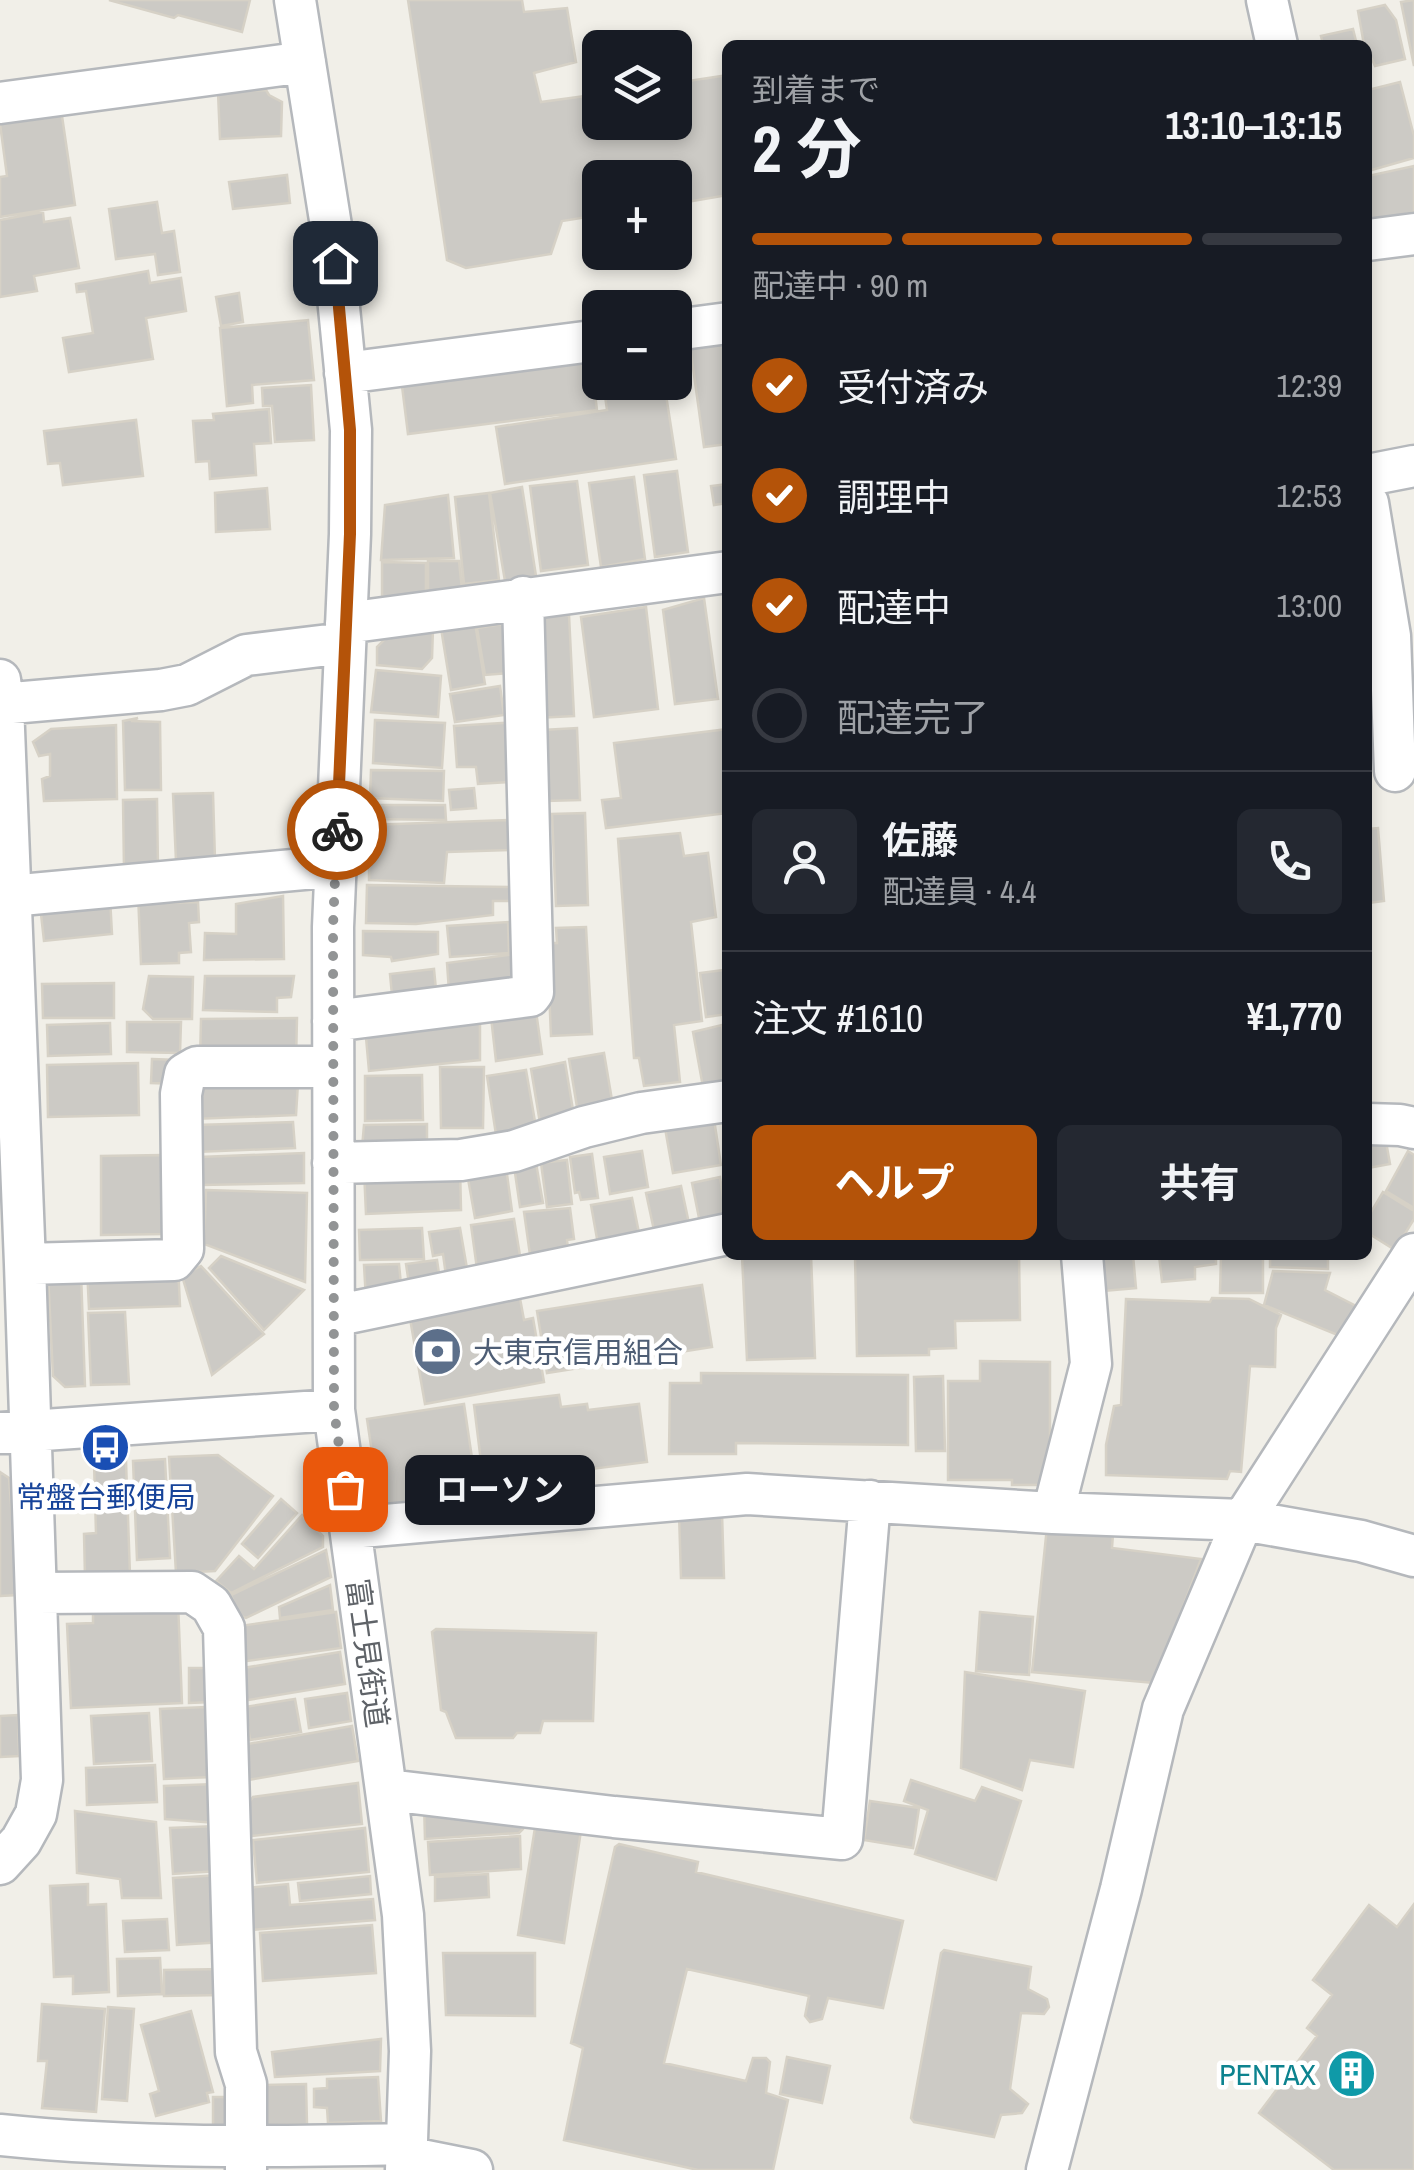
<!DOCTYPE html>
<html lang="ja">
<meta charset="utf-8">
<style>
:root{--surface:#171b24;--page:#242831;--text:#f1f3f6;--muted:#9ea1a6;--line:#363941;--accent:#b45309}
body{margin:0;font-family:"Archivo Narrow","Noto Sans JP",sans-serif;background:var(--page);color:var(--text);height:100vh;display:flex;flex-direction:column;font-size:38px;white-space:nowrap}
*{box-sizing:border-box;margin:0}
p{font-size:32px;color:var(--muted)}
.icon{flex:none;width:55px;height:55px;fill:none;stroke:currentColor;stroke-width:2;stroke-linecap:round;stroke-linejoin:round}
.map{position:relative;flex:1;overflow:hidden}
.panel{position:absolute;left:722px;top:40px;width:650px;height:1220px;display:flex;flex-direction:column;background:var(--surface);border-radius:15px;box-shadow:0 5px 15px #0003}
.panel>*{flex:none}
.fabs{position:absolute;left:582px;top:30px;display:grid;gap:20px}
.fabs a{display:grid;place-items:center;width:110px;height:110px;border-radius:15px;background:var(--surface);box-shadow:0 5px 15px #0003;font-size:50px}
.pin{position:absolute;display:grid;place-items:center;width:85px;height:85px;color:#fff;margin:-42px;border-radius:20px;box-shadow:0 5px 15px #0006}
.courier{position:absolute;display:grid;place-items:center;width:100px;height:100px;margin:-50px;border:8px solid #b45309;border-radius:50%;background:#fff;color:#222;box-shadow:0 2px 12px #0007}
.bubble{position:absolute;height:70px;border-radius:15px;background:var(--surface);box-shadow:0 5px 15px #0003;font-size:32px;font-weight:700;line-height:70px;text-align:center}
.summary em{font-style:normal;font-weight:700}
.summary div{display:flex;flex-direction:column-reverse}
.summary{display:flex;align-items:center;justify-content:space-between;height:170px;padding:0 30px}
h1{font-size:65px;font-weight:700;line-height:75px}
.bar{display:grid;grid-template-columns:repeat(4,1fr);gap:15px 10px;align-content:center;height:120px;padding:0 30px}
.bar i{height:12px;border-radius:8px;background:var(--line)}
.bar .selected{background:var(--accent)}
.bar p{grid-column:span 4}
.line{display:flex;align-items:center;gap:25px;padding:0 30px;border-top:2px solid var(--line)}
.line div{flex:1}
.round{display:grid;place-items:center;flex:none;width:105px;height:105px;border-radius:15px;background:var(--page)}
ol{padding:0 30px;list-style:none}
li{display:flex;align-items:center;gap:30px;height:110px}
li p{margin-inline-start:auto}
li .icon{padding:10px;border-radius:50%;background:var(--accent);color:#fff;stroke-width:4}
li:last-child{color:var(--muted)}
li i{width:55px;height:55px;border:5px solid var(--line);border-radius:50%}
.action{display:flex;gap:20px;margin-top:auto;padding:20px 30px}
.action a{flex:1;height:115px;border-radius:15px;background:var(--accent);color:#fff;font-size:40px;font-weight:700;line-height:115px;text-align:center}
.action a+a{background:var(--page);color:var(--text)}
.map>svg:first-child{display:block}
.building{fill:#cccac5;stroke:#d6d1c6;stroke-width:2.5}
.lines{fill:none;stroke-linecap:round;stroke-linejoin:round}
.minor-casing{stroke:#b5b8bc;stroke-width:45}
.minor{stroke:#fff;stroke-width:40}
.done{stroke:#929495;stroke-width:10;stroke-dasharray:0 18}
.route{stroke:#b45309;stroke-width:12}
.labels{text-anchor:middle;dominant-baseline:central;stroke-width:9;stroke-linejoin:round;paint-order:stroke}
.service-label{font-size:30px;fill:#4e5e75;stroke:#fff;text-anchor:start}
.transit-label{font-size:30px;fill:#164399;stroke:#fff}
.street-label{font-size:30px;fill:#5f6368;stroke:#fff}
.culture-label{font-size:30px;fill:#0d838f;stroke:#fff;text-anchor:end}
</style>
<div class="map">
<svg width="1414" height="2170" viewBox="0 0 1414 2170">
<rect width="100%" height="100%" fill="#f1efe8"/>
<path class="building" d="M109,0h141l-8,32 -64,-17 -4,3z
M408,0h114l2,12 43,-4 9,54 -42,11 7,29 59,-8v28h75v-39l53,-8v120l-53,9v-26h-75v37l-38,6 -11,33 -85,14 -19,-8z
M1414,0v66l-13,-64z
M1385,5l11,15 9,39 -30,7 -3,-7 -4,1v-15h-4l-6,-34z
M1353,29l4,16h-34l-2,-9z
M1400,82l14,54v22l-46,13v-81z
M266,90l3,5 13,7 -1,34 -61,3 -2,-47z
M62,116l13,89 -75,12v-40l7,-1 -7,-52z
M1414,166v46l-46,11v-47z
M287,175l3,28 -57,6 -4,-27z
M157,202l5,31 12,-2 6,41 -22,3 -3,-21 -39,5 -7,-50z
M43,212l1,10 26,-4 9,50 -45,8 3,15 -37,6v-77z
M148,271l2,12 31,-5 5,33 -40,7 7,41 -84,13 -6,-34 30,-5 -7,-42 -9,1 -1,-8z
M239,293l4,29 -22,4 -5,-29z
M308,320l6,60 -62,5 1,18 -26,3 -7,-78z
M728,341v103l-24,3 -14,-101z
M590,354l7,56 -189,24 -7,-56z
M603,382h61l12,77 -171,25 -9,-57 111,-17z
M311,385l3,55 -39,2 -3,-36h-9l-1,-18z
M269,409l2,34 -17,1 2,31 -46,4 -1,-18 -13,1 -3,-41 21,-1 -1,-6z
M136,420l7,56 -80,9 -3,-22 -12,1 -4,-33z
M677,471l11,81 -33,5 -11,-82z
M634,477l11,82 -44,8 -12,-84z
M577,481l11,84 -47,6 -11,-85z
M728,484v19l-14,2 -3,-19z
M522,487l14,89 -31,5 -15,-88z
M267,488l3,41 -54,3 -1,-39z
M489,493l10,87 -35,4 -9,-87z
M448,495l6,63 -73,2 4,-55z
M428,561h31l3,28 -34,4z
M382,562l44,1v34l-44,-1z
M704,598l14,101 -43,5 -12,-94z
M646,607l12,102 -64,8 -13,-100z
M569,615l5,101 -38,2 -6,-101z
M475,623l10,61 -34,6 -10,-62z
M503,624l6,49 -24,2 -8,-47z
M433,629l-1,29 -10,11 -45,-4v-18l8,-8z
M376,670l65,6 -3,41 -67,-5z
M500,686l4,29 -49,7 -5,-28z
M138,718l-7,3 29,1 1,68h-36l-2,-69z
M375,720l70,3 -3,45 -69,-5z
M520,722l-11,60 -31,2 -2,-17h-19l-3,-41z
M116,725l1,74 -73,2 -2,-22 8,-3v-22l-11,2 -6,-14 18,-13z
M577,728l3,72 -34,1 -3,-71z
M728,729v84l-122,15 -4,-28 19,-2 -7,-55z
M371,770l73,1 -1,30 -73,-3z
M474,788l2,20 -25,2 -2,-20z
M213,793l2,67 -39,1 -3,-67z
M157,799l1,70h-34l-1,-69z
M370,805h75l1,15 -76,-1z
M585,813l3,92 -32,1 -4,-92z
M508,820l1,30 -62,2 -3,31 -75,-3v-55z
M1378,828l6,73 -16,2v-74z
M680,833l4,23 24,-3 8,64 -25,5 11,99 -28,4 6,57 -36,4 -5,-28h-5l-16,-219z
M367,885l145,2v14h-19v14l-77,9 -50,-1z
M166,893l1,10 31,-1 1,20 -10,1 2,29 -12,1v10l-38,1 -3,-70z
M283,896l1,63 -80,1 1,-27 31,1v-30z
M110,898l2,36 -68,7 -4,-36z
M508,922l1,31 -59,4 -3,-31z
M586,927l6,107 -41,2 -4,-93h10l-1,-15z
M363,931l75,1v22l-46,7 -1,-4 -28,-2z
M516,954l9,35 -76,2 -2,-28z
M434,969l3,31 -44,6 -3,-32z
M724,970l4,44 -22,3 -6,-44z
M149,976l44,1 -1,42h-39l-10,-10z
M205,976h89l-3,21 -14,1v14l-74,-2z
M114,983v35h-71l-1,-34z
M536,1011l6,43 -46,7 -5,-44z
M480,1012v48l-111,11 -4,-45z
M297,1018l-1,43h-96l1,-42z
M127,1022h54l-1,31 -53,-1z
M110,1023l1,31 -63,2 -1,-31z
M722,1025l6,38v20l-25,4 -10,-55z
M604,1053l10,59 -35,7 -10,-60z
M152,1059l26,1 -1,24 -26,-1z
M565,1062l9,54 -34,7 -9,-54z
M138,1063l1,52 -91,2 -1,-52z
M440,1067h44l-1,61h-42z
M526,1070l11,63 -40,8 -10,-65z
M422,1075l1,45 -58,1v-45z
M298,1083l-2,32 -103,4 -1,-31z
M714,1119l7,46 -48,8 -8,-45z
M293,1122l2,26 -99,4v-27z
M427,1124v27l-65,-3 2,-23z
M1385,1136l5,28 -22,4v-29z
M642,1151l6,36 -38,7 -6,-37z
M1408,1151l6,4v53l-28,-17z
M304,1153v30l-103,2 -1,-28z
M592,1154l6,44 -17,2 -2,-8 -4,1 -5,-36z
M162,1155l3,79 -64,1v-79z
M567,1160l5,44 -25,3 -6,-44z
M536,1163l7,40 -23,4 -6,-41z
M460,1166l1,44 -95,4 -2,-44z
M506,1167l6,44 -37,7 -8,-45z
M720,1177l6,41 -26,5 -8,-40z
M681,1186l9,42 -35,7 -9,-42z
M206,1190l101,3 -2,89 -101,-38z
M1383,1192l31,19v8l-19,31 -27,-17v-16z
M632,1198l9,45 -42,7 -8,-45z
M570,1208l4,31 -7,1 1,9 -37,13 -7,-50z
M514,1219l8,49 -44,8 -7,-51z
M422,1228l2,31 -64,1 -1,-30z
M460,1228l9,52 -22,3 -4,-29 -10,2 -4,-24z
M811,1255l4,103 -68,2 -5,-104z
M855,1255h164l1,65 -65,1 1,27 -27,1v6l-72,1z
M1101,1255h32l3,33 -32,3z
M1159,1255h57v9l-21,3v12l-33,3z
M1221,1255h42v38h-43z
M1270,1255h58v14l-58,-2z
M221,1256l83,34 -40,40 -55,-62z
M437,1260l4,27 -31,4 -4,-27z
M178,1264l2,42 -91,3 -2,-42z
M399,1264l3,31 -36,5 -2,-35z
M201,1266l63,68 -52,41 -30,-99z
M1273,1271l57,2 -5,17 33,17 -18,29 -76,-31z
M81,1273l4,113 -20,1 -12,-11 -5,-102z
M702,1285l10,62 -165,26 -10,-62z
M519,1293l5,27 9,-2 11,64 -119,22 -16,-91z
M1212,1298l37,1 32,16 -5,13 -1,39 -25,-1 -9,106 -11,-1 -3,8 -121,-4v-30l8,-39 7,-1 5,-106 84,3z
M125,1312l4,72 -38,1 -3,-72z
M980,1361l70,1v123h-38v-5h-64v-99h32z
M701,1373l207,2v70l-172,-2v11h-67l1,-71h31z
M943,1376l2,75h-29l-2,-74z
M559,1395l2,12 26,-3 1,6 51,-6 8,58 -64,8 1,5 -100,11 -10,-81z
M464,1404l13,88 -97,15 -13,-88z
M218,1455l55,41 -58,75 -39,2 -7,-116z
M165,1459l5,99 -33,2 -4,-99z
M126,1461l4,114 -45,2 -1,-43 12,-1 -2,-71z
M0,1472l9,6 9,117 -18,1z
M281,1499l16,14 -39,45 -16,-14z
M679,1513h43l2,65h-43z
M302,1515l21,21v11l-92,46 -15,-12 23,-25 15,13z
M1047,1527l66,7 -1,14 89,11 -47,124 -122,-11z
M326,1550l5,27 -85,41 -8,-3 -7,-20z
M330,1585l3,25 -53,8 -1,-11z
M178,1602l4,101 -111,5 -4,-84 26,-1v-17z
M336,1612l5,36 -102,14 -6,-35z
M980,1612l53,5 -4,58 -53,-4z
M436,1629l160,4 -3,88h-50l-3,12h-23l-4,5h-57l-10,-26 -5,-2 -9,-78z
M340,1652l5,32 -103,17 -5,-32z
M189,1668h24l1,34 -25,1z
M965,1672l120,19 -12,76 -43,-7 -8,30 -61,-22z
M347,1693l4,28 -42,7 -4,-29z
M295,1699l6,33 -51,8 -5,-33z
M206,1707l5,70 -47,2 -4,-70z
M149,1713l3,48 -58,3 -3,-48z
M18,1715l1,41 -19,1v-41z
M352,1726l6,35 -110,19 -6,-35z
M155,1765l2,37 -70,3 -1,-37z
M911,1780l64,21 7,-14 39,14 -25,79 -81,-26 13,-44 -24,-9z
M358,1783l4,41 -111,12 -3,-32 5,-7z
M214,1784l2,39 -51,-4 -1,-33z
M870,1801l49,7 -6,40 -49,-8z
M424,1804l98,8 1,17 -4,4 -94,6z
M75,1811l81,11 5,76h-39l-2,-19 -43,-6z
M537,1815l45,9 -18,119 -46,-8z
M216,1826l2,45 -45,3 -3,-46z
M365,1828l4,44 -112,11 -4,-43z
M520,1836l1,33 -91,6 -2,-33z
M619,1844l79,18 -2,10 207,49 -20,87 -55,-10 -6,21 -12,3 -5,-6 4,-20 -122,-27 -23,94 82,18 7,-23h13l4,4 -4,31 22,7 -15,70h-75l-134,-30 19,-92 -12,-5 44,-196z
M488,1874l1,23 -54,4v-24z
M219,1875l4,67 -46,3 -4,-67z
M370,1876l1,18 -71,7 -2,-18z
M88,1884v21l18,-1 3,88 -36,2v-18l-19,1 -4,-91z
M288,1884l2,21 83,-6 2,21 -124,10 -4,-42z
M1414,1904v266h-80l-75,-57 58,-77 -10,-8 25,-33 -19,-15 56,-75 28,22z
M167,1919l2,31 -44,2 -2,-31z
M372,1925l4,48 -113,8 -3,-48z
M944,1950l87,17 -3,22 19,10 2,8 -5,7 -23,-1 -11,76 18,15 -6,9 -21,2 -7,22 -80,-15 -3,-4 30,-165z
M443,1953h92v63l-89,-1z
M160,1958l2,36 -44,2 -1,-37z
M224,1969l-1,26 -59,1v-26z
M42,2004l63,5 -9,103 -54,-4 5,-47h-9z
M108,2007l26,2 -7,92 -25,-2z
M191,2011l22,81 -6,1 2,9 -53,14 -6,-22 9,-3 -18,-66z
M381,2039l-1,32 -105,6 -3,-25z
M787,2057l43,9 -8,37 -42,-9z
M378,2077l3,44 -53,2 -1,-15 -13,-1v-18l13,-1v-9z
M306,2084l1,40 -41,1v-40z
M213,2097h15l1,29h-16z"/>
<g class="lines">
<defs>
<path id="minor" d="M295,0l36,226 20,204 -1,104 -17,393 1,483 69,505 7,136 -4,119
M1267,0l10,45
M0,103l305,-41
M1368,240l46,-6
M675,330l53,-7
M345,373l255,-33
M1368,475l46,-9
M1368,503l22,133 5,135
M346,623l382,-51
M0,680l3,24 22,560 17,516 -6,34 -15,27 -21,23
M0,704l161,-14 26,-5 59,-30 99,-12
M10,896l326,-30
M333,1021l197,-25 3,-4 -10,-395
M1368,1124l32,1 14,3
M333,1163l128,-3 53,-9 70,-24 57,-14 87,-12
M25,1264l149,-4 9,-11 -2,-155 4,-20 12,-7h136
M334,1316l394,-82
M0,1433l334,-23
M1053,1513l38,-149 -9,-109
M350,1528l397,-34 306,19 190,7 118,21 53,15
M37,1593l155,-1 19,13 13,23 12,424 10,32v86
M388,1790l226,27 228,22 28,-338
M0,2135c136,14 271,12 407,9
M407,2157l65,13
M1047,2170l74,-281 42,-180 80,-189 171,-266"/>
</defs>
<use href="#minor" class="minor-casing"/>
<use href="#minor" class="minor"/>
</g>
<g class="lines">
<path class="done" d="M337,830l-4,97 1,483 11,79"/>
<path class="route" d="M335,263l15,167v104l-13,296"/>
</g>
<defs>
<symbol id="bank-disc" viewBox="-11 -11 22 22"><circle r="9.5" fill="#5c6f8a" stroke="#fff"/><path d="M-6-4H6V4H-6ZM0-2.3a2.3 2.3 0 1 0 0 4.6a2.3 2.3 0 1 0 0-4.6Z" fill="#fff"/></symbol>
<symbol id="bus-disc" viewBox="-11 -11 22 22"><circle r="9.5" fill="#1a4fb4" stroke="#fff"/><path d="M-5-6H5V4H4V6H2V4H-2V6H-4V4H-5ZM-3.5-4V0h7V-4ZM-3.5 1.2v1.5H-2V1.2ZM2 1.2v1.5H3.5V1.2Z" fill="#fff"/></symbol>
<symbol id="building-disc" viewBox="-11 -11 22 22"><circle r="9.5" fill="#0f9aa8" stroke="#fff"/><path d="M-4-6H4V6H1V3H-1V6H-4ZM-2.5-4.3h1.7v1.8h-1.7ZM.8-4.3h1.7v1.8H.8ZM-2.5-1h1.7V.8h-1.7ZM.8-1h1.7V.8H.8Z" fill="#fff"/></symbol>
</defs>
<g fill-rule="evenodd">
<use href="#bank-disc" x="410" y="1324" width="55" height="55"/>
<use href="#bus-disc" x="78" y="1420" width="55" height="55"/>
<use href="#building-disc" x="1324" y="2046" width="55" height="55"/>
</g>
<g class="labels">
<g class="service-label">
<text x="473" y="1352">大東京信用組合</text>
</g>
<g class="transit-label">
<text x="106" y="1497">常盤台郵便局</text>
</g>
<g class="street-label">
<text transform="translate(368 1653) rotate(82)">富士見街道</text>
</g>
<g class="culture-label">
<text x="1316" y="2074">PENTAX</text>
</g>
</g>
</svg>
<div class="fabs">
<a><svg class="icon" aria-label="layers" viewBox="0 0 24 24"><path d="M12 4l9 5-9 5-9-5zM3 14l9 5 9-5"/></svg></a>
<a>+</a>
<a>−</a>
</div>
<div class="pin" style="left:345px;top:1489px;background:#ea580c"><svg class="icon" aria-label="bag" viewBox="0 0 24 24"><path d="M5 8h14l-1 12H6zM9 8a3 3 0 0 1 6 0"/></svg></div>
<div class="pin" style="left:335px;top:263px;background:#1f2937"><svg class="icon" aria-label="home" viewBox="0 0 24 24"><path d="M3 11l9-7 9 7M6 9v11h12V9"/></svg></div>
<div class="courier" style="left:337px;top:830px"><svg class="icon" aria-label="bike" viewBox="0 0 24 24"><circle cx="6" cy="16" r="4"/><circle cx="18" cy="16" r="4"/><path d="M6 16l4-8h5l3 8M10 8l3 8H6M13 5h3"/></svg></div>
<div class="bubble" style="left:405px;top:1455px;width:190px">ローソン</div>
<section class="panel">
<div class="summary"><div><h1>2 分</h1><p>到着まで</p></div><em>13:10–13:15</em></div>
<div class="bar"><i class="selected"></i><i class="selected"></i><i class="selected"></i><i></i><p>配達中 · 90 m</p></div>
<ol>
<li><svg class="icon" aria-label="check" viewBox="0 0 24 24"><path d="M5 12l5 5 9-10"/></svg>受付済み<p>12:39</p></li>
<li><svg class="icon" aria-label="check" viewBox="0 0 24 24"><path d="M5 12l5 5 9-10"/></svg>調理中<p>12:53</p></li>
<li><svg class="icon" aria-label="check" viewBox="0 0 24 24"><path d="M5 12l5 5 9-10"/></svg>配達中<p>13:00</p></li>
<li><i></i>配達完了</li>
</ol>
<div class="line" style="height:180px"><a class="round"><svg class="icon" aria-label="person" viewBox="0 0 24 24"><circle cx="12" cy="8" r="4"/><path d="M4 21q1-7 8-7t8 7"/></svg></a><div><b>佐藤</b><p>配達員 · 4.4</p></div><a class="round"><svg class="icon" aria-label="phone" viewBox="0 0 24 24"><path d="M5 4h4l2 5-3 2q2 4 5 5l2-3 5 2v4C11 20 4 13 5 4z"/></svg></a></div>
<div class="line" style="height:130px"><div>注文 #1610</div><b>¥1,770</b></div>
<div class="action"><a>ヘルプ</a><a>共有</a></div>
</section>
</div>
